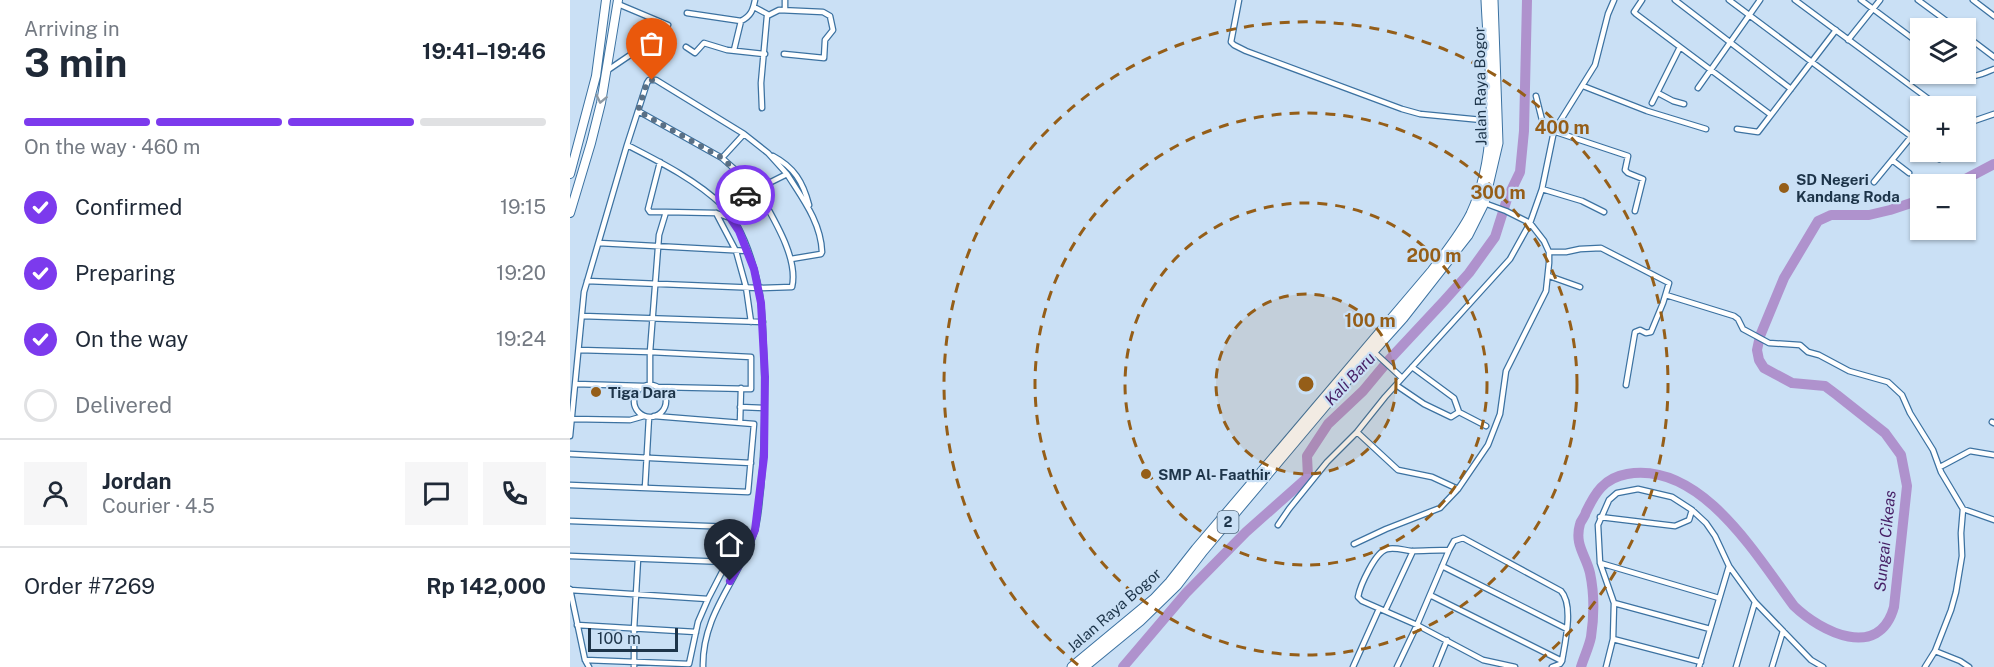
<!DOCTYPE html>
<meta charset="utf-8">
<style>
:root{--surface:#fff;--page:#f6f6f7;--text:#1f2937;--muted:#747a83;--line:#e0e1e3;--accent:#7c3aed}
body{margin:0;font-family:"Public Sans",sans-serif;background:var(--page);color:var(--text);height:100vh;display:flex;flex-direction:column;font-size:22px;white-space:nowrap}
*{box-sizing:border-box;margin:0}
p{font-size:20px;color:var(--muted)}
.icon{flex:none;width:33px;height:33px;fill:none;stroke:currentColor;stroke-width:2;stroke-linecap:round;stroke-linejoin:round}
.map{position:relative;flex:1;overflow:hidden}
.drawer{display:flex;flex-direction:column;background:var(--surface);width:570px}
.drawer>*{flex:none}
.fabs{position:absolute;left:1340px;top:18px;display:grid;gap:12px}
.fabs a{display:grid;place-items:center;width:66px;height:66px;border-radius:0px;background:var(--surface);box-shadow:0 2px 4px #0004;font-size:30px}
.scale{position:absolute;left:18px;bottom:15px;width:90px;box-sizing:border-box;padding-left:6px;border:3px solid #1d3449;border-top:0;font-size:16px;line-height:21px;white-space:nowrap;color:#1d3449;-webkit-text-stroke:4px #cae0f5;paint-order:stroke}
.pin{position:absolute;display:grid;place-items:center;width:51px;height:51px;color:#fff;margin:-62px -26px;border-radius:50% 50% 50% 0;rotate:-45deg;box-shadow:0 0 6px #0007}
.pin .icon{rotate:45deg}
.courier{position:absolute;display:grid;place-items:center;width:60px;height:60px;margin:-30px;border:4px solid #7c3aed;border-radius:50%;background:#fff;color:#222;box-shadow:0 2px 8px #0007}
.headline em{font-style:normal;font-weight:700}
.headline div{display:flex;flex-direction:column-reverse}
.headline{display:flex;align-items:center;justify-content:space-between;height:102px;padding:0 24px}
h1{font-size:39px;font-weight:700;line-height:45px}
.bar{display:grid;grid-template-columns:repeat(4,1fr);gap:9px 6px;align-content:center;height:72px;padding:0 24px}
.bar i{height:8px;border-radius:4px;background:var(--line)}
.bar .on{background:var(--accent)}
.bar p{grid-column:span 4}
.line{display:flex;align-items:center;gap:15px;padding:0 24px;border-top:2px solid var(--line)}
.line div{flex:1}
.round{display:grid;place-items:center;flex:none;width:63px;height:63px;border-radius:0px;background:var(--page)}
ol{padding:0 24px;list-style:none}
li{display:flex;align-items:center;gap:18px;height:66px}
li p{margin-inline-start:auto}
li .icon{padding:6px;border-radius:50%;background:var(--accent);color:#fff;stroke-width:4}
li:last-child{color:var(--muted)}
li i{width:33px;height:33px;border:3px solid var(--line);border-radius:50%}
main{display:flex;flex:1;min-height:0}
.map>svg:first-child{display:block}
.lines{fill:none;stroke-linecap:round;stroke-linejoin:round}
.river{stroke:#af92cd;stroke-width:10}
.street-casing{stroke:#3c72a1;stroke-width:7}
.primary-casing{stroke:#3c72a1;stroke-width:10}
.highway-casing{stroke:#3c72a1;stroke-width:11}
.street{stroke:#fff;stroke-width:4.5}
.primary{stroke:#fff;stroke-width:8}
.highway{stroke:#fff;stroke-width:9}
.oneway{stroke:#8e9aa4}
.done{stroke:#5a7085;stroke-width:6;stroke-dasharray:0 10.8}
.route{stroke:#7c3aed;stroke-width:8}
.ring{fill:none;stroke:#955e18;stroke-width:3;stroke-dasharray:10 8}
.poi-dot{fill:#955e18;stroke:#cae0f5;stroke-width:2}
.labels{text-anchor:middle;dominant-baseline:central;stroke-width:4.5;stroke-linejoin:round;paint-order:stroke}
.shield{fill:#cae0f5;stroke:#51687d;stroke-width:1.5}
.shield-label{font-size:14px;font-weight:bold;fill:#1d3449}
.street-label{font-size:15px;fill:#1d3449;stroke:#cae0f5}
.poi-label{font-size:15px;font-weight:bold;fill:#1d3449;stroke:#cae0f5;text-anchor:start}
.water-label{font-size:16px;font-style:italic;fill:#461f65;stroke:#cae0f5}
.centre{fill:#955e18;stroke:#cae0f5;stroke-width:3}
.ring-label{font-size:18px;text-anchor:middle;font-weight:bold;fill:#955e18;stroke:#cae0f5;stroke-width:4.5;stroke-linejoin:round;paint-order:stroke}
</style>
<main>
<section class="drawer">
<div class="headline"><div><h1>3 min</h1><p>Arriving in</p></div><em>19:41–19:46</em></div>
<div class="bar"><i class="on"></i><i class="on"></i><i class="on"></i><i></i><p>On the way · 460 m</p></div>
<ol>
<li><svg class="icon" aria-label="check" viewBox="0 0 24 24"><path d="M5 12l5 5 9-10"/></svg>Confirmed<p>19:15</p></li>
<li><svg class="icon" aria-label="check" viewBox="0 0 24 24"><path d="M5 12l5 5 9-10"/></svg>Preparing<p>19:20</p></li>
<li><svg class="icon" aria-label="check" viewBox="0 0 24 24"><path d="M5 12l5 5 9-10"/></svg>On the way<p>19:24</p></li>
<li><i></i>Delivered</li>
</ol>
<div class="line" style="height:108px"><a class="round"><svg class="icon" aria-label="person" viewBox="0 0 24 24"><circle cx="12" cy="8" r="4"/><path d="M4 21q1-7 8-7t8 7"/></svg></a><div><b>Jordan</b><p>Courier · 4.5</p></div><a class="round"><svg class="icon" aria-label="chat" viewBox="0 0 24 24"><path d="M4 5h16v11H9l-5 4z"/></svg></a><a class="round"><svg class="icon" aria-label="phone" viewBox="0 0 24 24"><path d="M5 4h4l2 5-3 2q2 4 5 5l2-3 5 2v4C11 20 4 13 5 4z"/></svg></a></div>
<div class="line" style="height:78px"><div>Order #7269</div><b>Rp 142,000</b></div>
</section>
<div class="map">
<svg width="1424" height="667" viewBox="0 0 1424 667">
<rect width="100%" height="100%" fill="#cae0f5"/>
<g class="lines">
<path class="river" d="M1386,184l38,-20
M553,667l63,-74 60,-61 62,-55 -1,-21 21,-32 35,-33 25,-30 56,-60 25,-28 26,-36 12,-38 13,-27 4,-41 3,-131
M1011,667c3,-10 8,-20 10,-30 3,-20 3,-45 -1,-64 -4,-18 -16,-28 -10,-49 1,-4 5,-7 6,-12 9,-19 18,-34 41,-38 74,-13 129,81 167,132 27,26 85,55 100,1l13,-121 -6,-31 -16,-22 -48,-38 -12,-9 -33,-3 -28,-15 -5,-8 -2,-10 3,-14 24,-58 34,-57 13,-6h38l21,-5 30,-10"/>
<defs>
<path id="street" d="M669,0l-8,42 3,3 12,6 156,58 18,5 72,7
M1072,0l-8,12 2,2 135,101
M1105,0l116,89
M1159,0l191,143
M1225,0l143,106
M1291,0l59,44
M1348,0l38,28
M1403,0l21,16
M48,4l50,21
M184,7l15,8
M215,10v-10
M117,13l54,8c10,-5 12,-11 14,-21
M1395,35l29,22
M1278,40l32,-40
M116,47l9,6 9,-10 23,7 38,4
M164,50l7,-29
M38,70l31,-21 17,-2
M1391,74c12,5 21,0 33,-5
M1013,86l64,25 59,18
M1128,88l62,-88
M1088,93l15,8 11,3
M966,96l8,32 84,28 -3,14 3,3 15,6 -8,32
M1082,103l28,-56
M192,108l-1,-25 6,-67 12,-6 44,2 7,4 3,14 -8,10 -1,18 -40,-4
M68,111l84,47 35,31 30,-15c15,24 34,48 35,78l-1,2 -30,5
M1395,124l29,-10
M1167,129l21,3 78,-102
M57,145l20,-62 2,-3h7l88,54 24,19 19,21
M1360,152l9,7
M203,156c21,11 30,26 36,49
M152,158l22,-24
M1322,160l17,13
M90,162l-12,47 2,3h16
M1304,182l46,-56
M972,189l40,12 22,11
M146,213l20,38 10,36 5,35
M29,243l149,8
M979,252h17l14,-3 21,-1 68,35 -6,20 -12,29 -5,1 -6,-3 -5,2 -9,53
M979,276l31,11
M17,281l172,7 33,-1c7,-30 -21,-72 -35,-98l-34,18
M1096,295l68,21 4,3 5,10 26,14 31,2 8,7 11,3 30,16 39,11 14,13 8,18 23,37 8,22 22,37 -2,24 1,23 -6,36 -5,18 -16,41
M12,316l181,6
M9,350l71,2v33
M803,351l29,27
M842,367l42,31 5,14 27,14
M6,384l67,2
M826,385l28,19 27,13 8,-5
M64 401a16 16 0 1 1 32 0a16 16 0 1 1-32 0Z
M87,387l94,2v-32l-101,-5 9,-117 7,-23 50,1 14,5
M170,407l24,1
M2,419l58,1 14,-4
M1422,422l2,1
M170,423l1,-35
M787,432l41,38 34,7 26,12
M0,436l14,-144 43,-147c33,17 69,35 96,61 20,21 30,55 36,83 4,22 4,45 5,67 1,44 1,88 -3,132 -2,14 -2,31 -7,45 -15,47 -52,80 -51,134
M0,454l181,9
M1370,467l30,-16 24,4
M0,485l178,7 6,-68 -100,-8
M75,488l4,-71
M1393,509l31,11
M1030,517l75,9 14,-6 3,-10
M0,521l164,6 5,5v7l-31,60 -10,23 -9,42 -104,-4
M708,525l11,-16 38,-47 30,-30 28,-35 125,-138 20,-36 12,-34 12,-58 41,-66 13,-51 6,-14
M784,544l32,-15 54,-21 18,-19 30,-44 12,-31 6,-43 40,-80 3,-28v-11l-5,-11 -14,-18 -24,-12 -22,-8
M0,556l157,6
M1030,563l119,35
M872,566l125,63
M0,589l15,71 4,7
M0,590l138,9
M860,595l132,66
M1044,603l96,26
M815,611l28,-60
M7,625l119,7
M1043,639l88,23
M64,667v-38l4,-70
M783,667l26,-58
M827,667l20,-42 32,-75
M866,667l11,-27
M945,667l-32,-7 -66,-35 -55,-24 -4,-4c2,-11 17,-45 29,-48 8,-2 16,1 24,2 12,0 25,-1 38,-1l5,-9 9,-3 98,53c13,14 4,52 1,70l-2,3 -8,3
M1036,667l7,-28 1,-36 -14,-40 -2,-38 11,-25 8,-7 21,-4 34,8 20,13 14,13 9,13 14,30 26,36 56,58 12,7
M1129,667l30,-101
M1166,667l19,-65
M1202,667l11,-36
M1355,667l10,-16 25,10 9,6"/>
<path id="primary" d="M0,174l26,-98 10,-76
M0,213l21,-70 10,-40 17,-103"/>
<path id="highway" d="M502,667l82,-68 16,-17 26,-33 236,-278c14,-19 29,-37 39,-57 31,-67 18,-143 15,-214
M514,667l56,-46 37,-36 26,-34 132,-157 68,-76 65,-83 16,-32 14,-60 -5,-143"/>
</defs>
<use href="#street" class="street-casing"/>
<use href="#primary" class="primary-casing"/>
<use href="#highway" class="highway-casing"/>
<use href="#street" class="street"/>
<use href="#primary" class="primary"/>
<use href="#highway" class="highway"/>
</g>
<defs><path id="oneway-chevron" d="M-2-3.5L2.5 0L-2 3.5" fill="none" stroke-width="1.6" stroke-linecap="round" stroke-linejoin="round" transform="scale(1.5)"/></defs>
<use class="oneway" href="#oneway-chevron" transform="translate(31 99) rotate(102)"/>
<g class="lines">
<path class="done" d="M82,80l-5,2 -9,29 84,47 34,31 -11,6"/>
<path class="route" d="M160,581l14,-25 11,-26 9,-73 1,-80 -4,-74 -7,-34 -15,-38 -16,-24 22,-12"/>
</g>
<circle cx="736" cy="384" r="90" fill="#955e18" fill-opacity=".12"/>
<g class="ring">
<circle cx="736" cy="384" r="90"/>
<circle cx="736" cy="384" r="181"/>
<circle cx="736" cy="384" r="271"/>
<path d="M508 665A362 362 0 1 1 964 665"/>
</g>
<g class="poi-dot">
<circle cx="1214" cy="188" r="6"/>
<circle cx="26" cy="392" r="6"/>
<circle cx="576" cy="474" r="6"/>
</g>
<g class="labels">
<rect class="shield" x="647.5" y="511" width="21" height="22" rx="4.5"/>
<g class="shield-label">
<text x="658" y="522">2</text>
</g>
<g class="street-label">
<text transform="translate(910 86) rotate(-91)">Jalan Raya Bogor</text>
<text transform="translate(544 610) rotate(-41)">Jalan Raya Bogor</text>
</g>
<g class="poi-label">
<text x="1226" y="179">SD Negeri<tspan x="1226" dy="17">Kandang Roda</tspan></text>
<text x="38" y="392">Tiga Dara</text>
<text x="588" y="474">SMP Al- Faathir</text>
</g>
<g class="water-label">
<text transform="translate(780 379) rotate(-47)">Kali Baru</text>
<text transform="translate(1315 541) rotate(-84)">Sungai Cikeas</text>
</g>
</g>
<circle cx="736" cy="384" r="9" class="centre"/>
<g class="ring-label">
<text x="992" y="134">400 m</text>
<text x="928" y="199">300 m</text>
<text x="864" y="262">200 m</text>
<text x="800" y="327">100 m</text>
</g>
</svg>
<div class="fabs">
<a><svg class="icon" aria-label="layers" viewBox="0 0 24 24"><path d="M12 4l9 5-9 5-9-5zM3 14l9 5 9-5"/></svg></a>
<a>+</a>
<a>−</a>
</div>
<div class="scale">100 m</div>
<div class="pin" style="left:82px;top:80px;background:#ea580c"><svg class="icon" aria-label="bag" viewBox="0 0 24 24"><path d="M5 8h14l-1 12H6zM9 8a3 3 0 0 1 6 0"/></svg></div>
<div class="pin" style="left:160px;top:581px;background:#1f2937"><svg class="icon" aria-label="home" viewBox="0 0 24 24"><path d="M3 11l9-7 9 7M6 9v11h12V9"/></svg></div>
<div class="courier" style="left:175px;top:195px"><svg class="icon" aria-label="car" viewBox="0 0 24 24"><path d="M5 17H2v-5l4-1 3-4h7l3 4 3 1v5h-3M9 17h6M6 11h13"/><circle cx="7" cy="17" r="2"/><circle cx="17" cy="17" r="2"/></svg></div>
</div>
</main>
